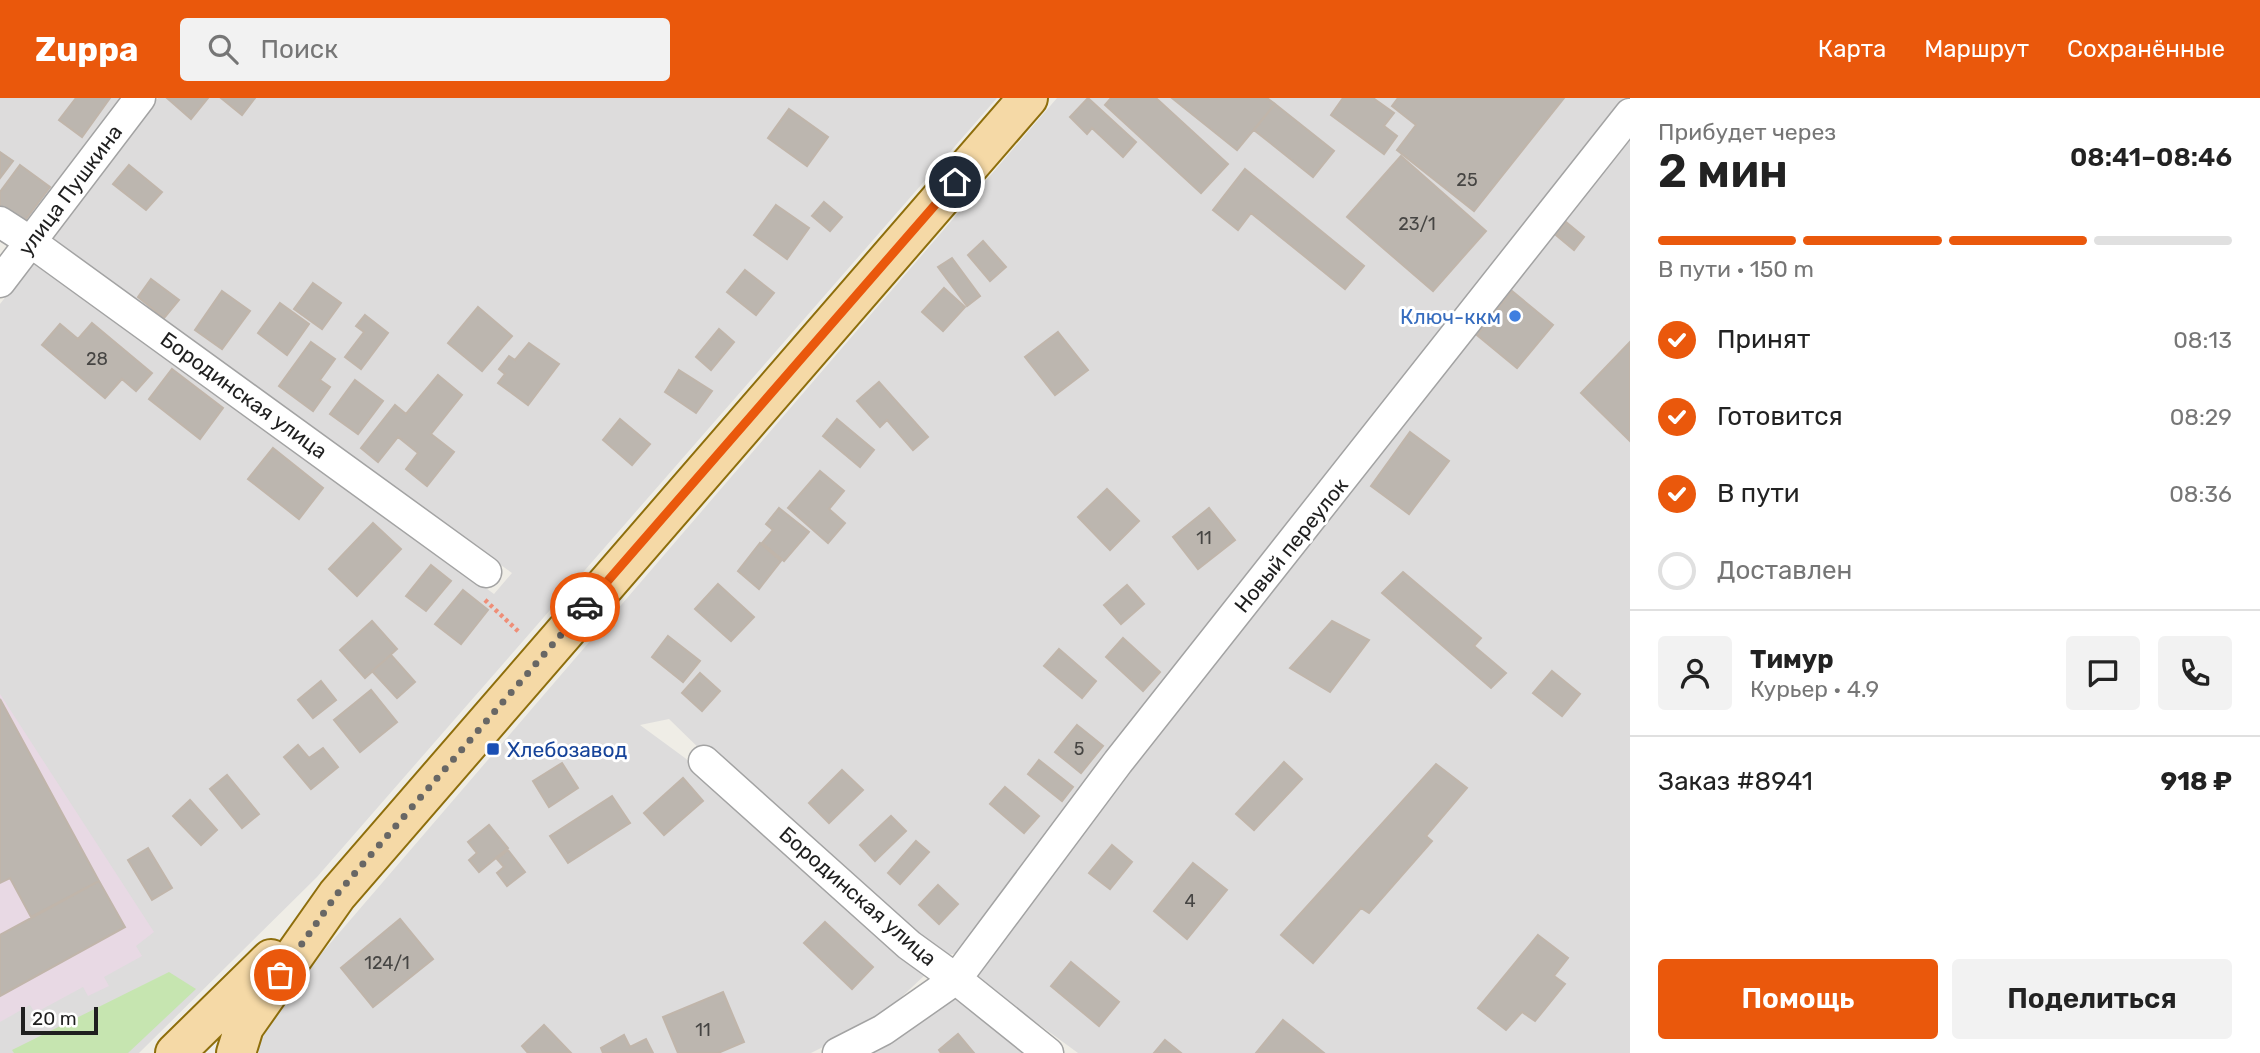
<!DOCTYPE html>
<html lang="ru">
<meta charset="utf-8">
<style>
:root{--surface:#fff;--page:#f2f2f2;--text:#222;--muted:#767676;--line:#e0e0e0;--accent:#ea580c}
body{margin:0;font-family:Rubik,sans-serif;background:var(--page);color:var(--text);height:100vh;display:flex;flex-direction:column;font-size:26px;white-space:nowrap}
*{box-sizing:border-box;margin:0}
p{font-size:23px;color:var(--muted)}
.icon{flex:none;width:38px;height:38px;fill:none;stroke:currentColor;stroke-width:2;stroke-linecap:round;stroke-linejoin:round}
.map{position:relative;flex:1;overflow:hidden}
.drawer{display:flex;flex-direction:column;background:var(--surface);width:630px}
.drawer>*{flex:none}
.scale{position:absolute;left:21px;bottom:18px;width:77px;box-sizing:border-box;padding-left:7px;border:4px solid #1f1f1f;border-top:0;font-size:19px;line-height:24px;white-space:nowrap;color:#1f1f1f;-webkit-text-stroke:5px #fff;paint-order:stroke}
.pin{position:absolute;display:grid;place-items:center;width:60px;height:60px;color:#fff;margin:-30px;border:4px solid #fff;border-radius:50%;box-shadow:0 2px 7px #0007}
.courier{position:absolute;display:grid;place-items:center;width:70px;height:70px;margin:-35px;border:5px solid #ea580c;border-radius:50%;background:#fff;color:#222;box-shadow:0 2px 9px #0007}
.headline em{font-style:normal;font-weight:600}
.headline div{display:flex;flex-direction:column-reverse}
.headline{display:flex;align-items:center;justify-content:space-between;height:119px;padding:0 28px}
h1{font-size:46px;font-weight:600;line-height:52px}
.bar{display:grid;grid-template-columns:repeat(4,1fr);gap:10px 7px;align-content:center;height:84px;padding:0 28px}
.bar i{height:9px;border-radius:5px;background:var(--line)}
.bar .selected{background:var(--accent)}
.bar p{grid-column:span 4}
.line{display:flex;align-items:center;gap:18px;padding:0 28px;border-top:2px solid var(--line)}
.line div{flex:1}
.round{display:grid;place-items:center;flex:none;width:74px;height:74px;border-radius:7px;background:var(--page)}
ol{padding:0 28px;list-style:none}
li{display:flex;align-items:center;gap:21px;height:77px}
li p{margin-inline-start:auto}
li .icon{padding:7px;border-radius:50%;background:var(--accent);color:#fff;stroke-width:4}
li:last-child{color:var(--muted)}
li i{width:38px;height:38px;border:4px solid var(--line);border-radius:50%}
.cta{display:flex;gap:14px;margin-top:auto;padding:14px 28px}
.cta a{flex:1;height:80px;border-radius:7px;background:var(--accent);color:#fff;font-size:28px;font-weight:600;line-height:80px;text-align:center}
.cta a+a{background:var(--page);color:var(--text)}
header{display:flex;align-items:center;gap:42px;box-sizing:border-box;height:98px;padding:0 35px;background:var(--accent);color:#fff}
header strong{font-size:33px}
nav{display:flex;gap:38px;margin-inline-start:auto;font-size:24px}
.search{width:490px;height:63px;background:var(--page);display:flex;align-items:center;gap:18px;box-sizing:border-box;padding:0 24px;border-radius:7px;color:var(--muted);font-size:26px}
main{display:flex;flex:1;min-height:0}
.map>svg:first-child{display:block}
.residential{fill:#dddcdc}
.industrial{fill:#e8d9e4}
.grass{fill:#c6e5b0}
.building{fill:#bcb6af;stroke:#c0b5aa;stroke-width:2}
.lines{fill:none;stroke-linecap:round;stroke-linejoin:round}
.minor-casing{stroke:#a3a3a3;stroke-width:33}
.major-casing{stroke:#8e6e0c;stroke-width:42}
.path{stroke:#ef8e77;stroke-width:4.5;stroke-dasharray:3.5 3.5;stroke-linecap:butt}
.minor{stroke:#fff;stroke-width:30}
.major{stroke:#f5d9a6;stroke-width:38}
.done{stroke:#686765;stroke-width:7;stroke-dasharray:0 12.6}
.route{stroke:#ea580c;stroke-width:9}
.shop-dot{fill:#3f7fe0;stroke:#fff;stroke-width:2.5}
.transit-dot{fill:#1a4fb4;stroke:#fff;stroke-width:2.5}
.labels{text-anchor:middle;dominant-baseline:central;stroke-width:6;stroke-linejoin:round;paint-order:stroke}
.number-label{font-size:18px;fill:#464543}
.street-label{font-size:21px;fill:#1f1f1f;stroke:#fff}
.shop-label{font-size:21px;fill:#366cbe;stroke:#fff;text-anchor:end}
.transit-label{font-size:21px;fill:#164399;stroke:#fff;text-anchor:start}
</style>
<header>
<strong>Zuppa</strong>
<div class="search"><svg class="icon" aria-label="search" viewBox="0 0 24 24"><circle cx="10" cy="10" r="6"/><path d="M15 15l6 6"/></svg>Поиск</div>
<nav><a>Карта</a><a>Маршрут</a><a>Сохранённые</a></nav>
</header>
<main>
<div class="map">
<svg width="1630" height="955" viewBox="0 0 1630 955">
<rect width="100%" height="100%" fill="#efede6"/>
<path class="residential" d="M0,0h123l-101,128 -22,-14z
M158,0h839l-680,779 -178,176h-139v-749l36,-47 458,337 18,-21 -465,-332z
M1057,0h570l-662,854 -24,4 -233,-199 -39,-38 -29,6 45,33 241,216 -49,46 -66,33h-552v-8l25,-48z
M1630,37v918h-552l-101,-74 1,-17z
M959,898l64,57h-163l32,-15z"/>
<path class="industrial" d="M0,596l154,238 -18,14 6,10 -38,21 5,9 -21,10 -5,-9 -48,26 -5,-8 -30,17z"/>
<path class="grass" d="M169,874l27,17 -68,64h-114l-2,-3z"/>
<path class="building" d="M76,0h34l-28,39 -23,-17z
M167,0h41l-17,21z
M221,0h34l-13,17z
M1088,0l48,44 -13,15 -31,-29 -5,6 -17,-17z
M1111,0h45l72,66 -27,29 -96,-88z
M1172,0h95l8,6 -38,46z
M1343,0h30l21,15 -10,13 13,10 -13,18 -53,-39z
M1398,0h166l-90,113 -77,-61 19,-25 -24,-19z
M1275,6l59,47 -21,26 -59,-47z
M789,11l39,28 -21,29 -39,-28z
M0,54l13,9 -13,17z
M1401,58l85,75 -53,60 -86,-74z
M20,67l30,22 -30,40 -20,-14v-21z
M129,67l33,27 -16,18 -33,-26z
M1245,71l119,97 -19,23 -94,-76 -13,17 -25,-20z
M824,104l18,15 -12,14 -18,-15z
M776,107l33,23 -22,31 -33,-24z
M1566,124l18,15 -10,13 -18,-15z
M983,143l23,26 -16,14 -22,-26z
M952,160l28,38 -13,10 -29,-39z
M745,172l29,23 -18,22 -29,-23z
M151,181l28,21 -15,18 -26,-21z
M313,185l28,20 -19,26 -28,-20z
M944,190l21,19 -22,24 -21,-19z
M222,193l28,20 -28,38 -27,-19z
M1512,193l41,34 -36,43 -40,-33z
M280,205l29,21 -22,31 -29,-22z
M478,209l34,29 -30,35 -34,-28z
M365,217l23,18 -27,36 -16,-12 19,-25 -8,-6z
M92,225l60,50 -16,18 -14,-12 -17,19 -63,-53 18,-21 18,15z
M719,231l15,13 -23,28 -15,-13z
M1058,234l30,38 -33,25 -30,-38z
M311,244l24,17 -15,21 10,7 -17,24 -34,-25z
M1630,244v99l-49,-48z
M529,245l30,21 -31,41 -30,-22 7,-9 -6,-5 10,-13 6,4z
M172,271l51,39 -23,31 -51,-40z
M679,272l33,21 -16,22 -31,-21z
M438,277l24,20 -31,39 23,18 -27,34 -21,-17 12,-16 -20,-16 -20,25 -17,-14 34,-43 11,9z
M355,282l28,21 -25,33 -28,-20z
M879,284l49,55 -15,13 -26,-30 -7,7 -23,-26z
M620,321l30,25 -18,21 -29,-25z
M837,321l37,31 -14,17 -37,-31z
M1410,334l39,29 -40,53 -38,-28z
M273,350l50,40 -24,31 -51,-40z
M820,373l24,20 -15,18 16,14 -17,20 -40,-35z
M1107,391l32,32 -29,29 -32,-33z
M779,410l30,24 -25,29 -22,-18 11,-13 -7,-6z
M1209,410l26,32 -37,29 -25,-32z
M373,425l28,26 -44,47 -28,-27z
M760,445l21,18 -22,28 -21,-18z
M431,467l20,16 -25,30 -20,-15z
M1403,474l78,66 -7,8 32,27 -15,15 -109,-95z
M718,486l36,33 -23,24 -36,-32z
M1127,487l17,19 -23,20 -17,-19z
M463,492l25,20 -27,34 -26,-20z
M372,523l25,28 -32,29 -25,-28z
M1332,523l37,19 -39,52 -40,-24z
M668,538l32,25 -17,21 -31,-25z
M1123,540l37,34 -17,19 -37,-34z
M1059,551l37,32 -14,17 -38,-32z
M391,557l24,27 -18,16 -25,-27z
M1552,573l28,23 -18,22 -29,-23z
M700,575l20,18 -18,20 -20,-18z
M321,583l15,19 -23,18 -15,-18z
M371,592l26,32 -37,30 -26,-32z
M0,601l99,182 -68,36 -21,-39 -10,5z
M1077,627l26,21 -22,27 -26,-21z
M298,647l11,13 14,-10 15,19 -27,22 -27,-32z
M1039,662l34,27 -11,14 -34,-27z
M1284,664l18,17 -48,51 -18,-16z
M562,665l16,25 -29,19 -16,-26z
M1436,666l31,24 -41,48 6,5 -63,72 -8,-5 -48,55 -32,-28z
M842,672l21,20 -34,33 -20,-20z
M227,677l32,39 -17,14 -32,-39z
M683,680l20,23 -39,34 -20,-22z
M1005,689l34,29 -15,17 -34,-29z
M612,698l18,27 -62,40 -18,-27z
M190,702l27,30 -16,15 -28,-29z
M891,718l15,15 -31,30 -15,-16z
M489,727l19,23 -29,24 -10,-12 8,-7 -9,-11z
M916,743l13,11 -29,32 -12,-11z
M1112,747l20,17 -22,27 -21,-16z
M148,750l24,40 -20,12 -24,-40z
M508,752l17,22 -18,14 -10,-13 7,-6 -7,-8z
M1193,765l34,27 -40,49 -33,-28z
M99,783l26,46 -125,69v-61z
M938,787l20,19 -19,20 -20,-19z
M400,821l33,40 -60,48 -32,-39z
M825,824l48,45 -21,22 -48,-46z
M1538,837l30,23 -14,18 11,8 -30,37 -13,-9 -16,18 -28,-22z
M1071,864l48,40 -20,24 -48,-40z
M723,894l21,50 -26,11h-40l-15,-36z
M1283,922l41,33h-68z
M544,927l27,28h-43l-6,-7z
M958,936l16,19h-33l-2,-3z
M624,937l6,12 16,-8 7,14h-50l-2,-5z
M1165,942l16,13h-27z"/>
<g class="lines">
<defs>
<path id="minor" d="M0,124l31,20 455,330
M0,184l140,-184
M704,663l205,184 47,34 92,74
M838,955l45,-23 73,-51 162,-217 512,-648"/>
<path id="major" d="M175,955l96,-94
M236,955l8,-26 93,-132 691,-797"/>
</defs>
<use href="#minor" class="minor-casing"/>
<use href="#major" class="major-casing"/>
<path class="path" d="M485,502l35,33"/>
<use href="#minor" class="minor"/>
<use href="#major" class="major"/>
</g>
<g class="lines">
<path class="done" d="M280,877l57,-81 248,-287"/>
<path class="route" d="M585,509l370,-425"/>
</g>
<circle class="shop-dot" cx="1515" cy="218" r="7"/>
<rect class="transit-dot" x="486" y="644" width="14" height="14" rx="3.5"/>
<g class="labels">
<g class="number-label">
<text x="1467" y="82">25</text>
<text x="1417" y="126">23/1</text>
<text x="97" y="261">28</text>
<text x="1204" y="440">11</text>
<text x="1079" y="651">5</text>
<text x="1190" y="803">4</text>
<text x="387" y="865">124/1</text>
<text x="703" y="932">11</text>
</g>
<g class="street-label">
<text transform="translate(70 92) rotate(-53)">улица Пушкина</text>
<text transform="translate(244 297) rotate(36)">Бородинская улица</text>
<text transform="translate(1291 447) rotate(-51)">Новый переулок</text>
<text transform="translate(858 798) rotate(41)">Бородинская улица</text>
</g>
<g class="shop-label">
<text x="1501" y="218">Ключ-ккм</text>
</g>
<g class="transit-label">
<text x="507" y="651">Хлебозавод</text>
</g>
</g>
</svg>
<div class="scale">20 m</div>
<div class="pin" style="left:280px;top:877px;background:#ea580c"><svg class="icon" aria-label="bag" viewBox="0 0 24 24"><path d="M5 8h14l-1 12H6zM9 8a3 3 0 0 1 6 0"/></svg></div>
<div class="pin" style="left:955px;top:84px;background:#1f2937"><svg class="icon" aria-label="home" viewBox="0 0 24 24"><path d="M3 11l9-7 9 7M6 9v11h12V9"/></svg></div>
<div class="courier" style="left:585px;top:509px"><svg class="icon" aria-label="car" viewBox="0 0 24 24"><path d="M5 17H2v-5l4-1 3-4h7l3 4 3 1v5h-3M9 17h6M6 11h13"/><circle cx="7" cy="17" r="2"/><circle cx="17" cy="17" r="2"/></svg></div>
</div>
<section class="drawer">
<div class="headline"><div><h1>2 мин</h1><p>Прибудет через</p></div><em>08:41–08:46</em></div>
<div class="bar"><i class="selected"></i><i class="selected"></i><i class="selected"></i><i></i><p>В пути · 150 m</p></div>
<ol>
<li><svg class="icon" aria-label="check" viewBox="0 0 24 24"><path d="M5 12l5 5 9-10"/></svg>Принят<p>08:13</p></li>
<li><svg class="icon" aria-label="check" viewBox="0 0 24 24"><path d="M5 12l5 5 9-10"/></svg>Готовится<p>08:29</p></li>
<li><svg class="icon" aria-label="check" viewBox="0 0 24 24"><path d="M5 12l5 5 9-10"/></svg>В пути<p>08:36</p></li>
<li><i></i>Доставлен</li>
</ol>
<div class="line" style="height:126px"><a class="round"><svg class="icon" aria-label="person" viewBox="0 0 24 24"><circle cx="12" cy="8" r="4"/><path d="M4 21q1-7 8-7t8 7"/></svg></a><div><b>Тимур</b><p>Курьер · 4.9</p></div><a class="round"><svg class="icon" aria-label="chat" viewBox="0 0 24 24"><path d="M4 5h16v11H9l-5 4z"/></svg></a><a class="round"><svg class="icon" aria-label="phone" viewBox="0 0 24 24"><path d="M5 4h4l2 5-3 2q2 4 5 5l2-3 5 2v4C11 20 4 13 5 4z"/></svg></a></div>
<div class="line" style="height:91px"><div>Заказ #8941</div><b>918 ₽</b></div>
<div class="cta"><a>Помощь</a><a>Поделиться</a></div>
</section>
</main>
